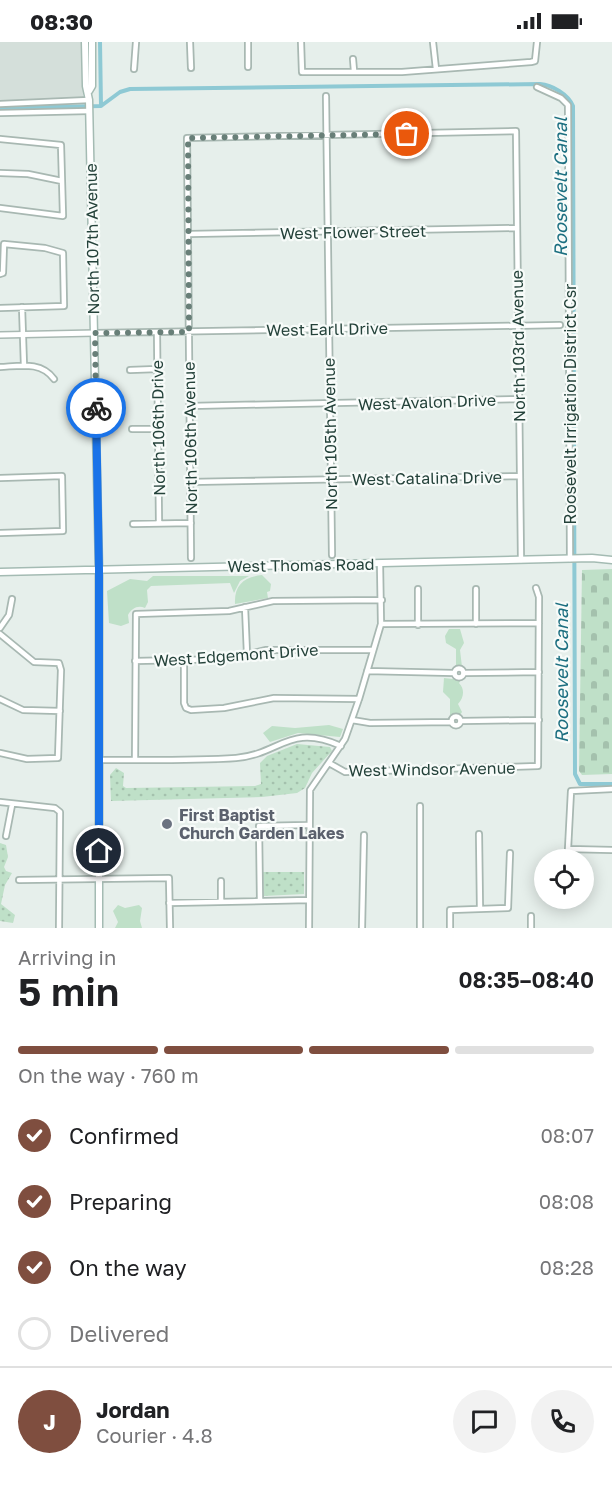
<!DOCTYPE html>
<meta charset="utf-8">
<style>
:root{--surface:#fff;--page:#f2f2f2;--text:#202124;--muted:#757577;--line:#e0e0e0;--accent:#7f4e3f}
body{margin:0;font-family:"Golos Text",sans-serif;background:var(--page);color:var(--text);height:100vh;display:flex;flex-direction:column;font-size:22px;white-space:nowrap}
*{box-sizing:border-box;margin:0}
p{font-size:20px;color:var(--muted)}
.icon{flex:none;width:33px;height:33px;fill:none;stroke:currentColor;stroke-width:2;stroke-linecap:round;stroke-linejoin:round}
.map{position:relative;height:886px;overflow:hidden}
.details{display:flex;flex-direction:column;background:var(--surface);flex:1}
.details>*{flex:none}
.controls{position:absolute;left:534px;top:807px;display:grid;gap:12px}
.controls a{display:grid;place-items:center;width:60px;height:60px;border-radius:50%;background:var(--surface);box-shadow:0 3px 15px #0003;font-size:30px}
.pin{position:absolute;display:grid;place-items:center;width:51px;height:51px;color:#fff;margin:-26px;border:3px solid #fff;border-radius:50%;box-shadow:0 2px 6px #0007}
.courier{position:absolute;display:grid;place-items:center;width:60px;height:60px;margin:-30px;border:4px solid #1a73e8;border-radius:50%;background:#fff;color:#222;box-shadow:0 2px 8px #0007}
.overview em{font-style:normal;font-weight:600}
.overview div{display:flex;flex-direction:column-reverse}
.overview{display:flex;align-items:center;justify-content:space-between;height:102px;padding:0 18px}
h1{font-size:39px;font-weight:600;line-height:45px}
.bar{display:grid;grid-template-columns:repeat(4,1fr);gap:9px 6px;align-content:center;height:72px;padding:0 18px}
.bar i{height:8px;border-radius:4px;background:var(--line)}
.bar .current{background:var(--accent)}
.bar p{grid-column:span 4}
.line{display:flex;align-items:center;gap:15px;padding:0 18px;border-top:2px solid var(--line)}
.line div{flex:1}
.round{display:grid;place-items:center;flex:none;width:63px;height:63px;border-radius:32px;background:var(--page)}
ol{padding:0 18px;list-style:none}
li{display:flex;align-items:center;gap:18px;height:66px}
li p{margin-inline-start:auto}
li .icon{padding:6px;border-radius:50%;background:var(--accent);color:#fff;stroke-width:4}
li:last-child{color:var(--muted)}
li i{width:33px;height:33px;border:3px solid var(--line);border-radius:50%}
.status{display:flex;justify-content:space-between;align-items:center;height:42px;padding:0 30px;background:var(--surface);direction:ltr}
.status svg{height:16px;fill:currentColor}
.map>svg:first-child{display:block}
.built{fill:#d4dfda}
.grass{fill:#bfe0c8}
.cemetery{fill:url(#cemetery-stones)}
.park{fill:url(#park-dots)}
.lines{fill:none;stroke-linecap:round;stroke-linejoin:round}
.canal{stroke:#8ec9d4;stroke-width:4}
.minor-casing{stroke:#a8b8b2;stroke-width:8}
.tertiary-casing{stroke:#a8b8b2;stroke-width:8}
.secondary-casing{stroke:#a4bbb3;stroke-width:9}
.minor{stroke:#fff;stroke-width:4.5}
.tertiary{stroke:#fff;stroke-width:5}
.secondary{stroke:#fff;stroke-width:6}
.done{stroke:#687f78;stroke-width:6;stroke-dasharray:0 10.8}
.route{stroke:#1a73e8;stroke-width:8}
.worship-dot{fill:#6b7280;stroke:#f7fbf9;stroke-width:2}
.labels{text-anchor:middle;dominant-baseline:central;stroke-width:4.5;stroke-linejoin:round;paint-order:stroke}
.street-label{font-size:16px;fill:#24423a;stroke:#f7fbf9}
.worship-label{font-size:16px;font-weight:bold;fill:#5b616d;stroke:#f7fbf9;text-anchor:start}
.water-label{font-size:18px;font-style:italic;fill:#1c6f80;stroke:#f7fbf9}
</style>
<div class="status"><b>08:30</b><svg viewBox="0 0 49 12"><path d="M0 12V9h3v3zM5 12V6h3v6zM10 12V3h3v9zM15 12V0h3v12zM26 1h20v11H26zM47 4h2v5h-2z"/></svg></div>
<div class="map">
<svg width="612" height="886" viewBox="0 0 612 886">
<defs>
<pattern id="cemetery-stones" width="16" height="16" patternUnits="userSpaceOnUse" patternTransform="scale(1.5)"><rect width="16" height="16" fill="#bfe0c8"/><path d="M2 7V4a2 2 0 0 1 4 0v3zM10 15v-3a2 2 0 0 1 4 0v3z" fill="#a4c1ad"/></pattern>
<pattern id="park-dots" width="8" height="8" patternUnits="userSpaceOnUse" patternTransform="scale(1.5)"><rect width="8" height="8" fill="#bfe0c8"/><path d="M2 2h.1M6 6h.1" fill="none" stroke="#a4c1ad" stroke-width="1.8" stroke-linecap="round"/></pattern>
</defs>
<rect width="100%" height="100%" fill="#e6efeb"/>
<path class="built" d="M0,0h82l1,57 -83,3z"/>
<path class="grass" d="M262,533l9,9 -1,7 -3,1 1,6 -33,6c-1,-19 9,-27 27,-29z
M153,534h96l-9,5 -6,12 -4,-10 -79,3 -4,4 1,12 -3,6c-7,-3 -13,0 -17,7l1,8 -8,3 -12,-3 -2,-32 23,-12 17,2z
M449,587h11l4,14 -4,7 2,17h-6v-18l-10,-6 -1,-7z
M444,636l17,2 -2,3c6,6 5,15 -1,21l4,8 -2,3h-10v-16l-7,-7z
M329,683l14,4 -3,8 -42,-4 -28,9 -7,-9 9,-7 23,2z
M118,863l7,3 14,-3 3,3 -2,13 2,7h-27l3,-6 -5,-11z"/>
<path class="cemetery" d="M612,527v205l-30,1 -3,-4 3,-201z"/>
<path class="park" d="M297,702l33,3 2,4 -20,22 -7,15 -8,5 -35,4 -151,4 -1,-26 6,-7 8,5 -1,13 3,2 129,-2 6,-2 -1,-21 7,-7z
M0,801l6,2 2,12 -4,10 2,4 6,2 -7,12 -4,19 14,11 -2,8 -13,-2z
M263,830h41v22l-40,2z"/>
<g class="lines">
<path class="canal" d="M100,0l1,64
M0,66l101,-2 19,-14 10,-3 410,-5c12,1 28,10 33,22l2,668 5,10h32"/>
<defs>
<path id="minor" d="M190,0l1,26
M248,0v25
M301,0l1,30h100l129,-10 4,-1 2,-19
M433,0l3,27
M353,17l1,12
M134,27l2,-27
M537,45l24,11 7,7 2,454
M326,54l6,459
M0,62l89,-4
M0,71l89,-2
M0,97l61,6 2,71 -63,-8
M0,131l28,1 34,7
M189,192l327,-6
M0,232l3,-1 1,-29 41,4 18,5 1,53 -64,2
M22,265l2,59
M157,290l2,191
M95,291l465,-8
M0,325c20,-1 41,-6 54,12
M130,328l27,-1
M190,364l329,-7
M132,387h26
M0,436l62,-2 1,55 -63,2
M190,440l330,-6
M133,482l58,-1
M191,516l-4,-420 329,-7 5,429
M418,547v36
M476,547v35
M245,565l2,47
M381,582l158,-1
M0,586l9,-13 3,-16
M0,592l34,28 25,1 2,7 -3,88 -31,1 -27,-6
M184,618v43l2,5 5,2 33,-2 50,-10 85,1
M135,619l93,-2 38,-9h107
M454.5 631a4.5 4.5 0 1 1 9 0a4.5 4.5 0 1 1-9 0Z
M367,629l87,2
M464,631l75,-1
M0,657l23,11 37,1
M451.5 679a4.5 4.5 0 1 1 9 0a4.5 4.5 0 1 1-9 0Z
M352,678l18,3 82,-1
M461,679l78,-1
M99,718c45,0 92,1 137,-2 45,-4 53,-35 105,-12
M135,718l1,-146 93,-3 44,-10 109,-1
M329,721l16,9 193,-6 1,-169 -3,-9
M612,747l-41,2 -3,58 44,1
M0,760l55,6 5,4 -1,116
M479,792l1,75
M6,794l6,-31
M19,838l150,-2 1,50
M221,839v20
M260,858l-1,-74 48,-1
M169,861l140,-3
M309,886l1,-138 35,-51 14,-40 22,-75 -1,-61
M362,886l2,-93
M420,886v-122
M450,886v-18l58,-2 2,-55
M531,886v-12"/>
<path id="tertiary" d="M0,293l95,-2"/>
<path id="secondary" d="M85,0l1,44 3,14 10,470v358
M89,49l3,-5v-44
M0,530l592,-14 20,2"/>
</defs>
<use href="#minor" class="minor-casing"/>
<use href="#tertiary" class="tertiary-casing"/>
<use href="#secondary" class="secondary-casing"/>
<use href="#minor" class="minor"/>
<use href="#tertiary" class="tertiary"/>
<use href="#secondary" class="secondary"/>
</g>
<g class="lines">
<path class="done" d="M96,366l-1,-75 94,-1 -1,-194 219,-4"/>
<path class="route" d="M96,366l3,162v281"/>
</g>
<circle class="worship-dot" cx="167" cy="782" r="6"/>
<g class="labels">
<g class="street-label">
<text transform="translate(353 190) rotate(-1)">West Flower Street</text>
<text transform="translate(92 197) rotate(-91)">North 107th Avenue</text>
<text transform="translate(327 287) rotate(-1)">West Earll Drive</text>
<text transform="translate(518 304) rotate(-91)">North 103rd Avenue</text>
<text transform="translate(427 360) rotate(-2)">West Avalon Drive</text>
<text transform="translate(570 362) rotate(-90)">Roosevelt Irrigation District Csr</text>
<text transform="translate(158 386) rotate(-91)">North 106th Drive</text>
<text transform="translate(330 392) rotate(-91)">North 105th Avenue</text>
<text transform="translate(190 396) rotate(-91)">North 106th Avenue</text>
<text transform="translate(427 436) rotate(-1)">West Catalina Drive</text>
<text transform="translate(301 523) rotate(-1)">West Thomas Road</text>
<text transform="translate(236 613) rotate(-4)">West Edgemont Drive</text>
<text transform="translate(432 727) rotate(-1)">West Windsor Avenue</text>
</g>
<g class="worship-label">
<text x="179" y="773">First Baptist<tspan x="179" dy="18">Church Garden Lakes</tspan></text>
</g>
<g class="water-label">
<text transform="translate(560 145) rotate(-90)">Roosevelt Canal</text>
<text transform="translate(561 631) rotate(-90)">Roosevelt Canal</text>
</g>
</g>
</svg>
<div class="controls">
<a><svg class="icon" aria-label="locate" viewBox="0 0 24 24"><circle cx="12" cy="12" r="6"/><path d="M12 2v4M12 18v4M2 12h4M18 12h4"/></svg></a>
</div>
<div class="pin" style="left:407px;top:92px;background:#ea580c"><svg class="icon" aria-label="bag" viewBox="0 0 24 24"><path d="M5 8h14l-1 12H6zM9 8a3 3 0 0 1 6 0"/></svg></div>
<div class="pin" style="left:99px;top:809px;background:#1f2937"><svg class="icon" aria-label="home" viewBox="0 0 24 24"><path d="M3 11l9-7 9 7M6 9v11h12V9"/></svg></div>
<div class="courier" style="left:96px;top:366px"><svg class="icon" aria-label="bike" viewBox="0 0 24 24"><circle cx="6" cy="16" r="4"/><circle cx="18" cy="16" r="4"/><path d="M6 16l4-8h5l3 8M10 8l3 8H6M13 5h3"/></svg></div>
</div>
<section class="details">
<div class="overview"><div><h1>5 min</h1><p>Arriving in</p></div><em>08:35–08:40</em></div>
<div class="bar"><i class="current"></i><i class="current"></i><i class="current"></i><i></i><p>On the way · 760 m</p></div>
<ol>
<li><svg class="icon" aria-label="check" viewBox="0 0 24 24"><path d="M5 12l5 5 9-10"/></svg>Confirmed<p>08:07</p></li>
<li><svg class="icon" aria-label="check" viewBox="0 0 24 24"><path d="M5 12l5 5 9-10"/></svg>Preparing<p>08:08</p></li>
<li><svg class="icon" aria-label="check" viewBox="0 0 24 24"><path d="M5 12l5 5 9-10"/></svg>On the way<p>08:28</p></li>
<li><i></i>Delivered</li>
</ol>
<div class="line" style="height:108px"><b class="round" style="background:var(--accent);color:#fff">J</b><div><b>Jordan</b><p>Courier · 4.8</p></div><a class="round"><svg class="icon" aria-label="chat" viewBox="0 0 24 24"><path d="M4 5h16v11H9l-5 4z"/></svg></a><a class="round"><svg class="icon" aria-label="phone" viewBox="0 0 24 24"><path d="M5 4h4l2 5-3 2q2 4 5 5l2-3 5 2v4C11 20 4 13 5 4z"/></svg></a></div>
</section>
